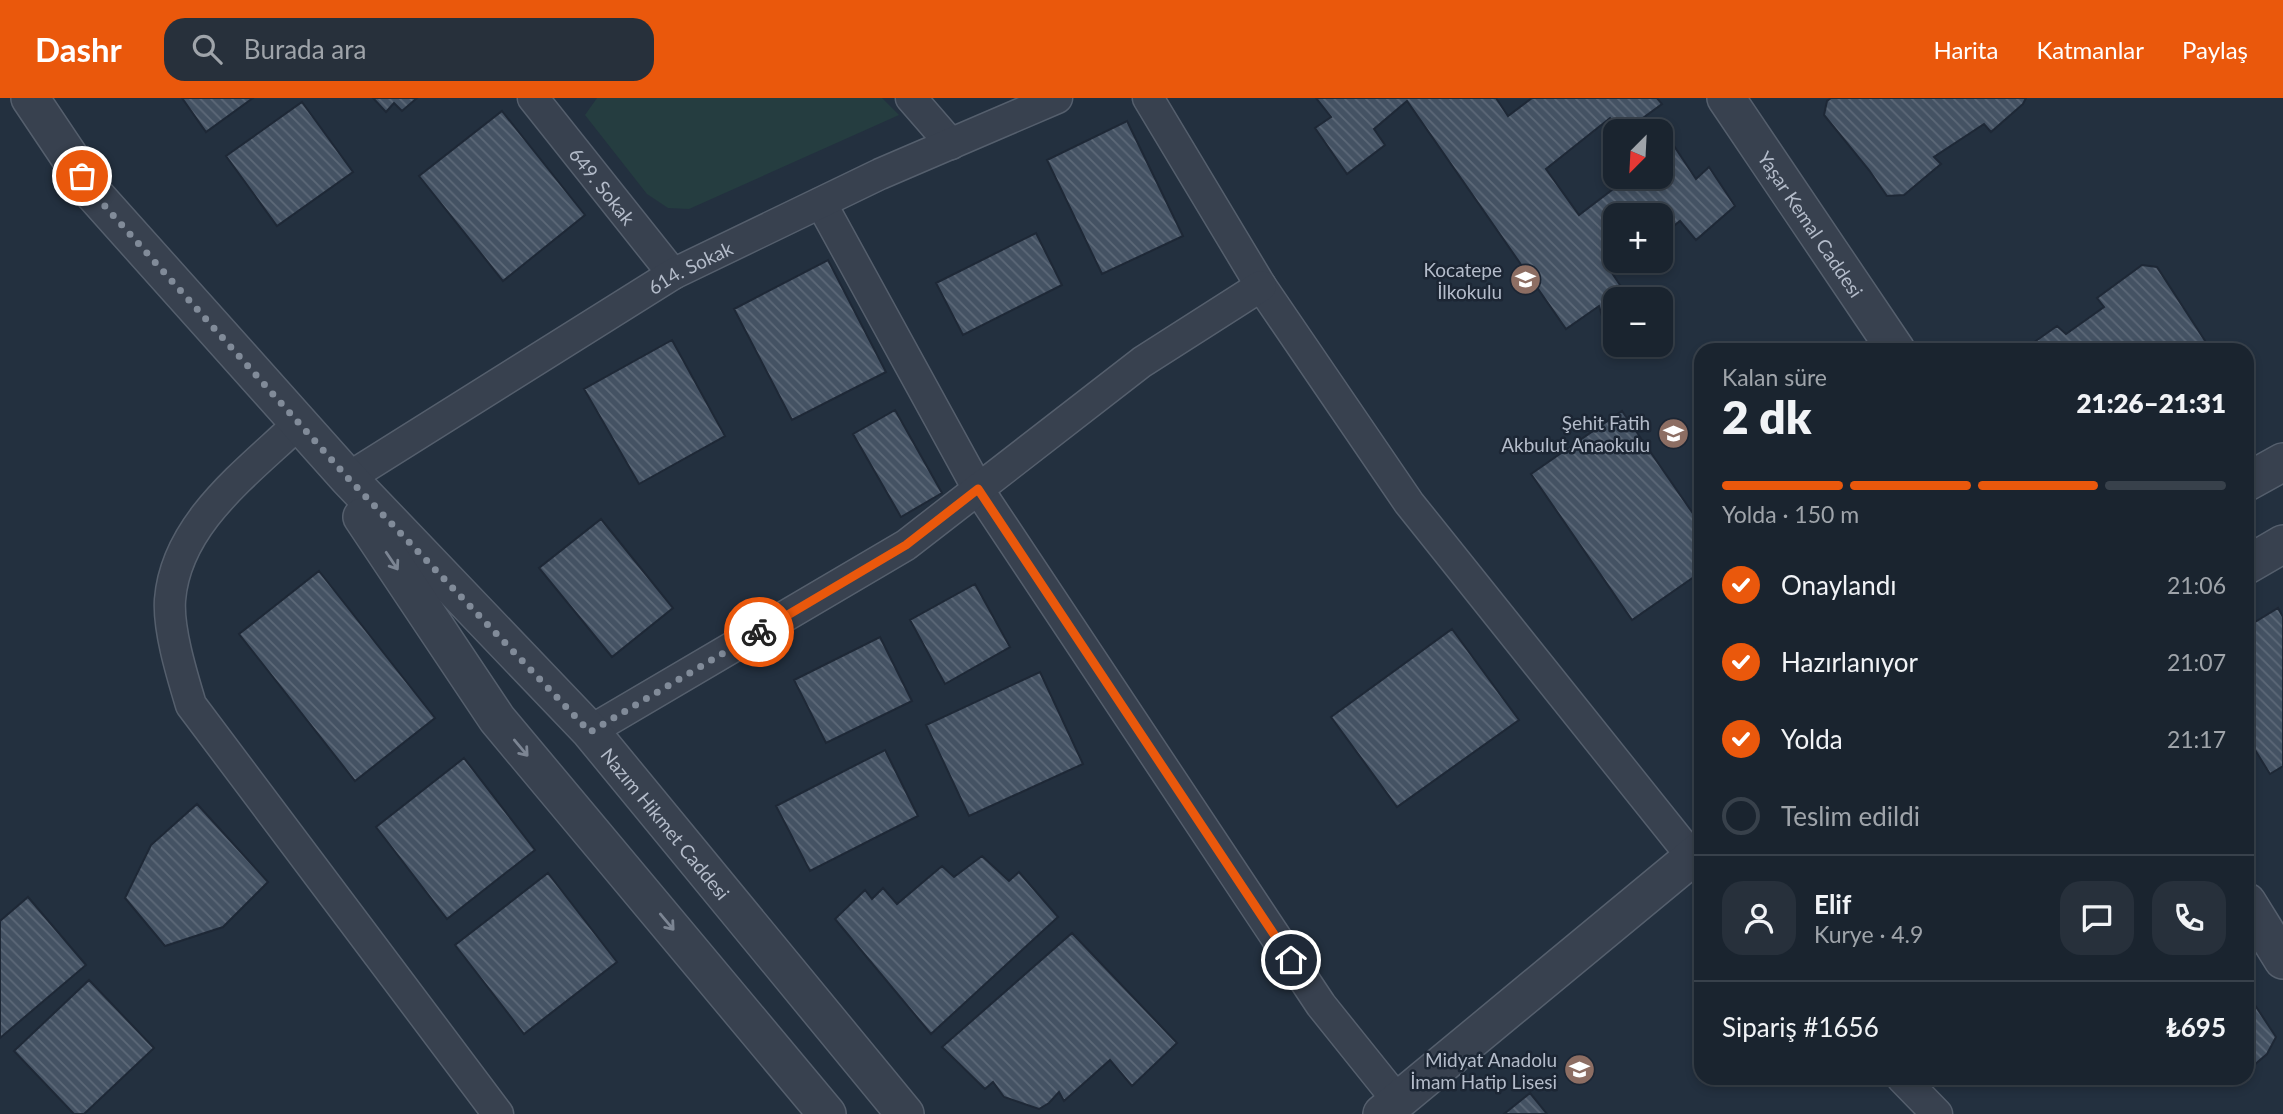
<!DOCTYPE html>
<html lang="tr">
<meta charset="utf-8">
<style>
:root{--surface:#1a242f;--page:#27303b;--text:#f1f3f6;--muted:#9fa4aa;--line:#38414b;--accent:#ea580c}
body{margin:0;font-family:Lato,sans-serif;background:var(--page);color:var(--text);height:100vh;display:flex;flex-direction:column;font-size:26px;white-space:nowrap}
*{box-sizing:border-box;margin:0}
p{font-size:23px;color:var(--muted)}
.icon{flex:none;width:38px;height:38px;fill:none;stroke:currentColor;stroke-width:2;stroke-linecap:round;stroke-linejoin:round}
.map{position:relative;flex:1;overflow:hidden}
.panel{position:absolute;left:1694px;top:245px;width:560px;height:742px;display:flex;flex-direction:column;background:var(--surface);border-radius:21px;box-shadow:0 4px 10px #0003,0 0 0 2px var(--line)}
.panel>*{flex:none}
.needle{width:46px;rotate:204deg}
.tools{position:absolute;left:1603px;top:21px;display:grid;gap:14px}
.tools a{display:grid;place-items:center;width:70px;height:70px;border-radius:14px;background:var(--surface);box-shadow:0 4px 10px #0003,0 0 0 2px var(--line);font-size:35px}
.pin{position:absolute;display:grid;place-items:center;width:60px;height:60px;color:#fff;margin:-30px;border:4px solid #fff;border-radius:50%;box-shadow:0 2px 7px #0007}
.courier{position:absolute;display:grid;place-items:center;width:70px;height:70px;margin:-35px;border:5px solid #ea580c;border-radius:50%;background:#fff;color:#222;box-shadow:0 2px 9px #0007}
.summary em{font-style:normal;font-weight:800}
.summary div{display:flex;flex-direction:column-reverse}
.summary{display:flex;align-items:center;justify-content:space-between;height:119px;padding:0 28px}
h1{font-size:46px;font-weight:800;line-height:52px}
.bar{display:grid;grid-template-columns:repeat(4,1fr);gap:10px 7px;align-content:center;height:84px;padding:0 28px}
.bar i{height:9px;border-radius:5px;background:var(--line)}
.bar .current{background:var(--accent)}
.bar p{grid-column:span 4}
.line{display:flex;align-items:center;gap:18px;padding:0 28px;border-top:2px solid var(--line)}
.line div{flex:1}
.round{display:grid;place-items:center;flex:none;width:74px;height:74px;border-radius:21px;background:var(--page)}
ol{padding:0 28px;list-style:none}
li{display:flex;align-items:center;gap:21px;height:77px}
li p{margin-inline-start:auto}
li .icon{padding:7px;border-radius:50%;background:var(--accent);color:#fff;stroke-width:4}
li:last-child{color:var(--muted)}
li i{width:38px;height:38px;border:4px solid var(--line);border-radius:50%}
header{display:flex;align-items:center;gap:42px;box-sizing:border-box;height:98px;padding:0 35px;background:var(--accent);color:#fff}
header strong{font-size:33px}
nav{display:flex;gap:38px;margin-inline-start:auto;font-size:24px}
.search{width:490px;height:63px;background:var(--page);display:flex;align-items:center;gap:18px;box-sizing:border-box;padding:0 24px;border-radius:21px;color:var(--muted);font-size:26px}
.map>svg:first-child{display:block}
.green{fill:#253d40}
.building{fill:url(#building-back-hatch);stroke:#1e2836;stroke-width:2}
.lines{fill:none;stroke-linecap:round;stroke-linejoin:round}
.minor-casing{stroke:#555f6d;stroke-width:33}
.tertiary-casing{stroke:#555f6d;stroke-width:40}
.minor{stroke:#38414f;stroke-width:30}
.tertiary{stroke:#38414f;stroke-width:37}
.oneway{stroke:#7c8593}
.done{stroke:#818b99;stroke-width:7;stroke-dasharray:0 12.6}
.route{stroke:#ea580c;stroke-width:9}
.labels{text-anchor:middle;dominant-baseline:central;stroke-width:5;stroke-linejoin:round;paint-order:stroke}
.street-label{font-size:19px;fill:#b4bcca;stroke:#1c2634}
.poi-label{font-size:19px;fill:#b4bcca;stroke:#1c2634;text-anchor:end}
</style>
<header>
<strong>Dashr</strong>
<div class="search"><svg class="icon" aria-label="search" viewBox="0 0 24 24"><circle cx="10" cy="10" r="6"/><path d="M15 15l6 6"/></svg>Burada ara</div>
<nav><a>Harita</a><a>Katmanlar</a><a>Paylaş</a></nav>
</header>
<div class="map">
<svg width="2283" height="1016" viewBox="0 0 2283 1016">
<defs>
<pattern id="building-back-hatch" width="6" height="6" patternUnits="userSpaceOnUse" patternTransform="scale(1.75)"><rect width="6" height="6" fill="#445263"/><path d="M-1 5l2 2M0 0l6 6M5-1l2 2" fill="none" stroke="#5d6978"/></pattern>
</defs>
<rect width="100%" height="100%" fill="#23303f"/>
<path class="green" d="M597,0h285l17,17 -210,94 -21,-1 -21,-14 -62,-79z"/>
<path class="building" d="M182,0h71l-47,34z
M373,0h44l-15,13 -8,-8 -8,9z
M1316,0h180l12,18 24,-18h125l5,6 -37,27h-3l-12,-13 -64,51 33,46 50,-38h32v-25l11,-9 24,36 13,-12 26,39 -39,34 -16,-19 -19,15v-21h-46v46h14l-17,12 14,21 -5,5h-6v5l-13,12 -3,-10 -33,23 -159,-228 -33,28 11,16 -38,29 -32,-46 16,-11z
M1831,0h195l-3,6 -32,28 -7,-8 -50,33 7,7 -37,31 -17,1 -18,-26 -45,-55 3,-14z
M302,4l51,70 -76,54 -51,-70z
M502,13l83,104 -82,66 -84,-105z
M1127,23l56,115 -81,38 -55,-114z
M1036,135l26,52 -99,50 -27,-52z
M828,162l58,112 -94,48 -58,-111z
M2142,167l15,2 54,83h-188l34,-24 9,8 38,-27 -7,-9z
M672,242l53,96 -86,48 -55,-95z
M895,312l47,83 -41,24 -48,-83z
M1622,313l79,114v47l-69,48 -101,-146z
M601,421l72,89 -61,49 -73,-89z
M319,473l116,147 -80,63 -116,-147z
M975,486l35,63 -65,37 -35,-64z
M2278,510l5,9v149l-13,8 -23,-37v-110z
M1452,531l67,91 -122,87 -66,-90z
M880,539l32,64 -86,42 -32,-63z
M1040,574l43,92 -114,52 -43,-91z
M885,652l33,66 -108,55 -34,-65z
M464,660l71,92 -88,69 -71,-92z
M197,706l71,78 -45,45 -58,19 -40,-48 26,-53z
M982,758l27,25 10,-9 39,45 -127,117 -96,-115 30,-29 7,9 11,-11 14,16 45,-38 12,11z
M548,775l69,89 -93,72 -69,-89z
M28,799l58,68 -86,73v-117z
M1072,835l105,110 -45,43 -22,-26 -46,41 -5,-9 -10,11 -10,6 -35,-12 -11,-15 -8,7 -43,-42z
M89,882l65,68 -70,66h-10l-60,-63z
M2247,895l29,44 -9,17 -20,17z
M1530,995l17,21h-43z"/>
<g class="lines">
<defs>
<g id="minor">
<path id="s1" d="M533,0l140,176"/>
<path d="M911,0l40,46"/>
<path d="M1148,0l113,188 148,217 292,365"/>
<path d="M821,105l157,286 343,516 77,96"/>
<path d="M299,325c-51,49 -123,100 -129,177 -2,30 12,75 21,105l307,409"/>
<path id="s2" d="M348,380l325,-204 207,-100 177,-76"/>
<path d="M590,633l316,-186 236,-183 119,-76"/>
<path d="M1902,980l35,36"/>
</g>
<g id="tertiary">
<path id="s3" d="M30,0l65,97 253,283 242,253 315,383"/>
<path id="s4" d="M1726,0l170,252"/>
<path d="M2247,384l36,-20"/>
<path d="M362,419l135,202 330,395"/>
<path d="M2247,467l36,-21"/>
<path d="M2247,804l36,58"/>
<path d="M1382,1016l319,-264"/>
</g>
</defs>
<use href="#minor" class="minor-casing"/>
<use href="#tertiary" class="tertiary-casing"/>
<use href="#minor" class="minor"/>
<use href="#tertiary" class="tertiary"/>
</g>
<defs><path id="oneway-shaft" d="M-6 0H5M1.5-3L5.5 0L1.5 3" fill="none" stroke-width="1.6" stroke-linecap="round" stroke-linejoin="round" transform="scale(1.75)"/></defs>
<g class="oneway">
<use href="#oneway-shaft" transform="translate(392 463) rotate(56)"/>
<use href="#oneway-shaft" transform="translate(521 650) rotate(50)"/>
<use href="#oneway-shaft" transform="translate(667 824) rotate(50)"/>
</g>
<g class="lines">
<path class="done" d="M82,78l13,19 253,283 242,254 169,-100"/>
<path class="route" d="M759,534l147,-87 72,-56 313,471"/>
</g>
<defs>
<symbol id="school-disc" viewBox="-11 -11 22 22"><circle r="9.5" fill="#8d6e63" stroke="#1c2634"/><path d="M0-5L7-2L0 1L-7-2ZM-4 1L0 2.5L4 1V4Q0 6-4 4Z" fill="#fff"/></symbol>
</defs>
<g fill-rule="evenodd">
<use href="#school-disc" x="1508" y="164" width="35" height="35"/>
<use href="#school-disc" x="1656" y="318" width="35" height="35"/>
<use href="#school-disc" x="1562" y="954" width="35" height="35"/>
</g>
<g class="labels">
<g class="street-label">
<text stroke="none"><textPath href="#s1" startOffset="112">649. Sokak</textPath></text>
<text stroke="none"><textPath href="#s4" startOffset="152">Yaşar Kemal Caddesi</textPath></text>
<text stroke="none"><textPath href="#s2" startOffset="402">614. Sokak</textPath></text>
<text stroke="none"><textPath href="#s3" startOffset="966">Nazım Hikmet Caddesi</textPath></text>
</g>
<g class="poi-label">
<text x="1502" y="171">Kocatepe<tspan x="1502" dy="22">İlkokulu</tspan></text>
<text x="1650" y="324">Şehit Fatih<tspan x="1650" dy="22">Akbulut Anaokulu</tspan></text>
<text x="1557" y="961">Midyat Anadolu<tspan x="1557" dy="22">İmam Hatip Lisesi</tspan></text>
</g>
</g>
</svg>
<div class="tools">
<a><svg class="needle" viewBox="-14 -14 28 28"><path d="M0-13l5 13h-10z" fill="#e53935"/><path d="M0 13l5-13h-10z" fill="#9fa4aa"/></svg></a>
<a>+</a>
<a>−</a>
</div>
<div class="pin" style="left:82px;top:78px;background:#ea580c"><svg class="icon" aria-label="bag" viewBox="0 0 24 24"><path d="M5 8h14l-1 12H6zM9 8a3 3 0 0 1 6 0"/></svg></div>
<div class="pin" style="left:1291px;top:862px;background:#1f2937"><svg class="icon" aria-label="home" viewBox="0 0 24 24"><path d="M3 11l9-7 9 7M6 9v11h12V9"/></svg></div>
<div class="courier" style="left:759px;top:534px"><svg class="icon" aria-label="bike" viewBox="0 0 24 24"><circle cx="6" cy="16" r="4"/><circle cx="18" cy="16" r="4"/><path d="M6 16l4-8h5l3 8M10 8l3 8H6M13 5h3"/></svg></div>
<section class="panel">
<div class="summary"><div><h1>2 dk</h1><p>Kalan süre</p></div><em>21:26–21:31</em></div>
<div class="bar"><i class="current"></i><i class="current"></i><i class="current"></i><i></i><p>Yolda · 150 m</p></div>
<ol>
<li><svg class="icon" aria-label="check" viewBox="0 0 24 24"><path d="M5 12l5 5 9-10"/></svg>Onaylandı<p>21:06</p></li>
<li><svg class="icon" aria-label="check" viewBox="0 0 24 24"><path d="M5 12l5 5 9-10"/></svg>Hazırlanıyor<p>21:07</p></li>
<li><svg class="icon" aria-label="check" viewBox="0 0 24 24"><path d="M5 12l5 5 9-10"/></svg>Yolda<p>21:17</p></li>
<li><i></i>Teslim edildi</li>
</ol>
<div class="line" style="height:126px"><a class="round"><svg class="icon" aria-label="person" viewBox="0 0 24 24"><circle cx="12" cy="8" r="4"/><path d="M4 21q1-7 8-7t8 7"/></svg></a><div><b>Elif</b><p>Kurye · 4.9</p></div><a class="round"><svg class="icon" aria-label="chat" viewBox="0 0 24 24"><path d="M4 5h16v11H9l-5 4z"/></svg></a><a class="round"><svg class="icon" aria-label="phone" viewBox="0 0 24 24"><path d="M5 4h4l2 5-3 2q2 4 5 5l2-3 5 2v4C11 20 4 13 5 4z"/></svg></a></div>
<div class="line" style="height:91px"><div>Sipariş #1656</div><b>₺695</b></div>
</section>
</div>
